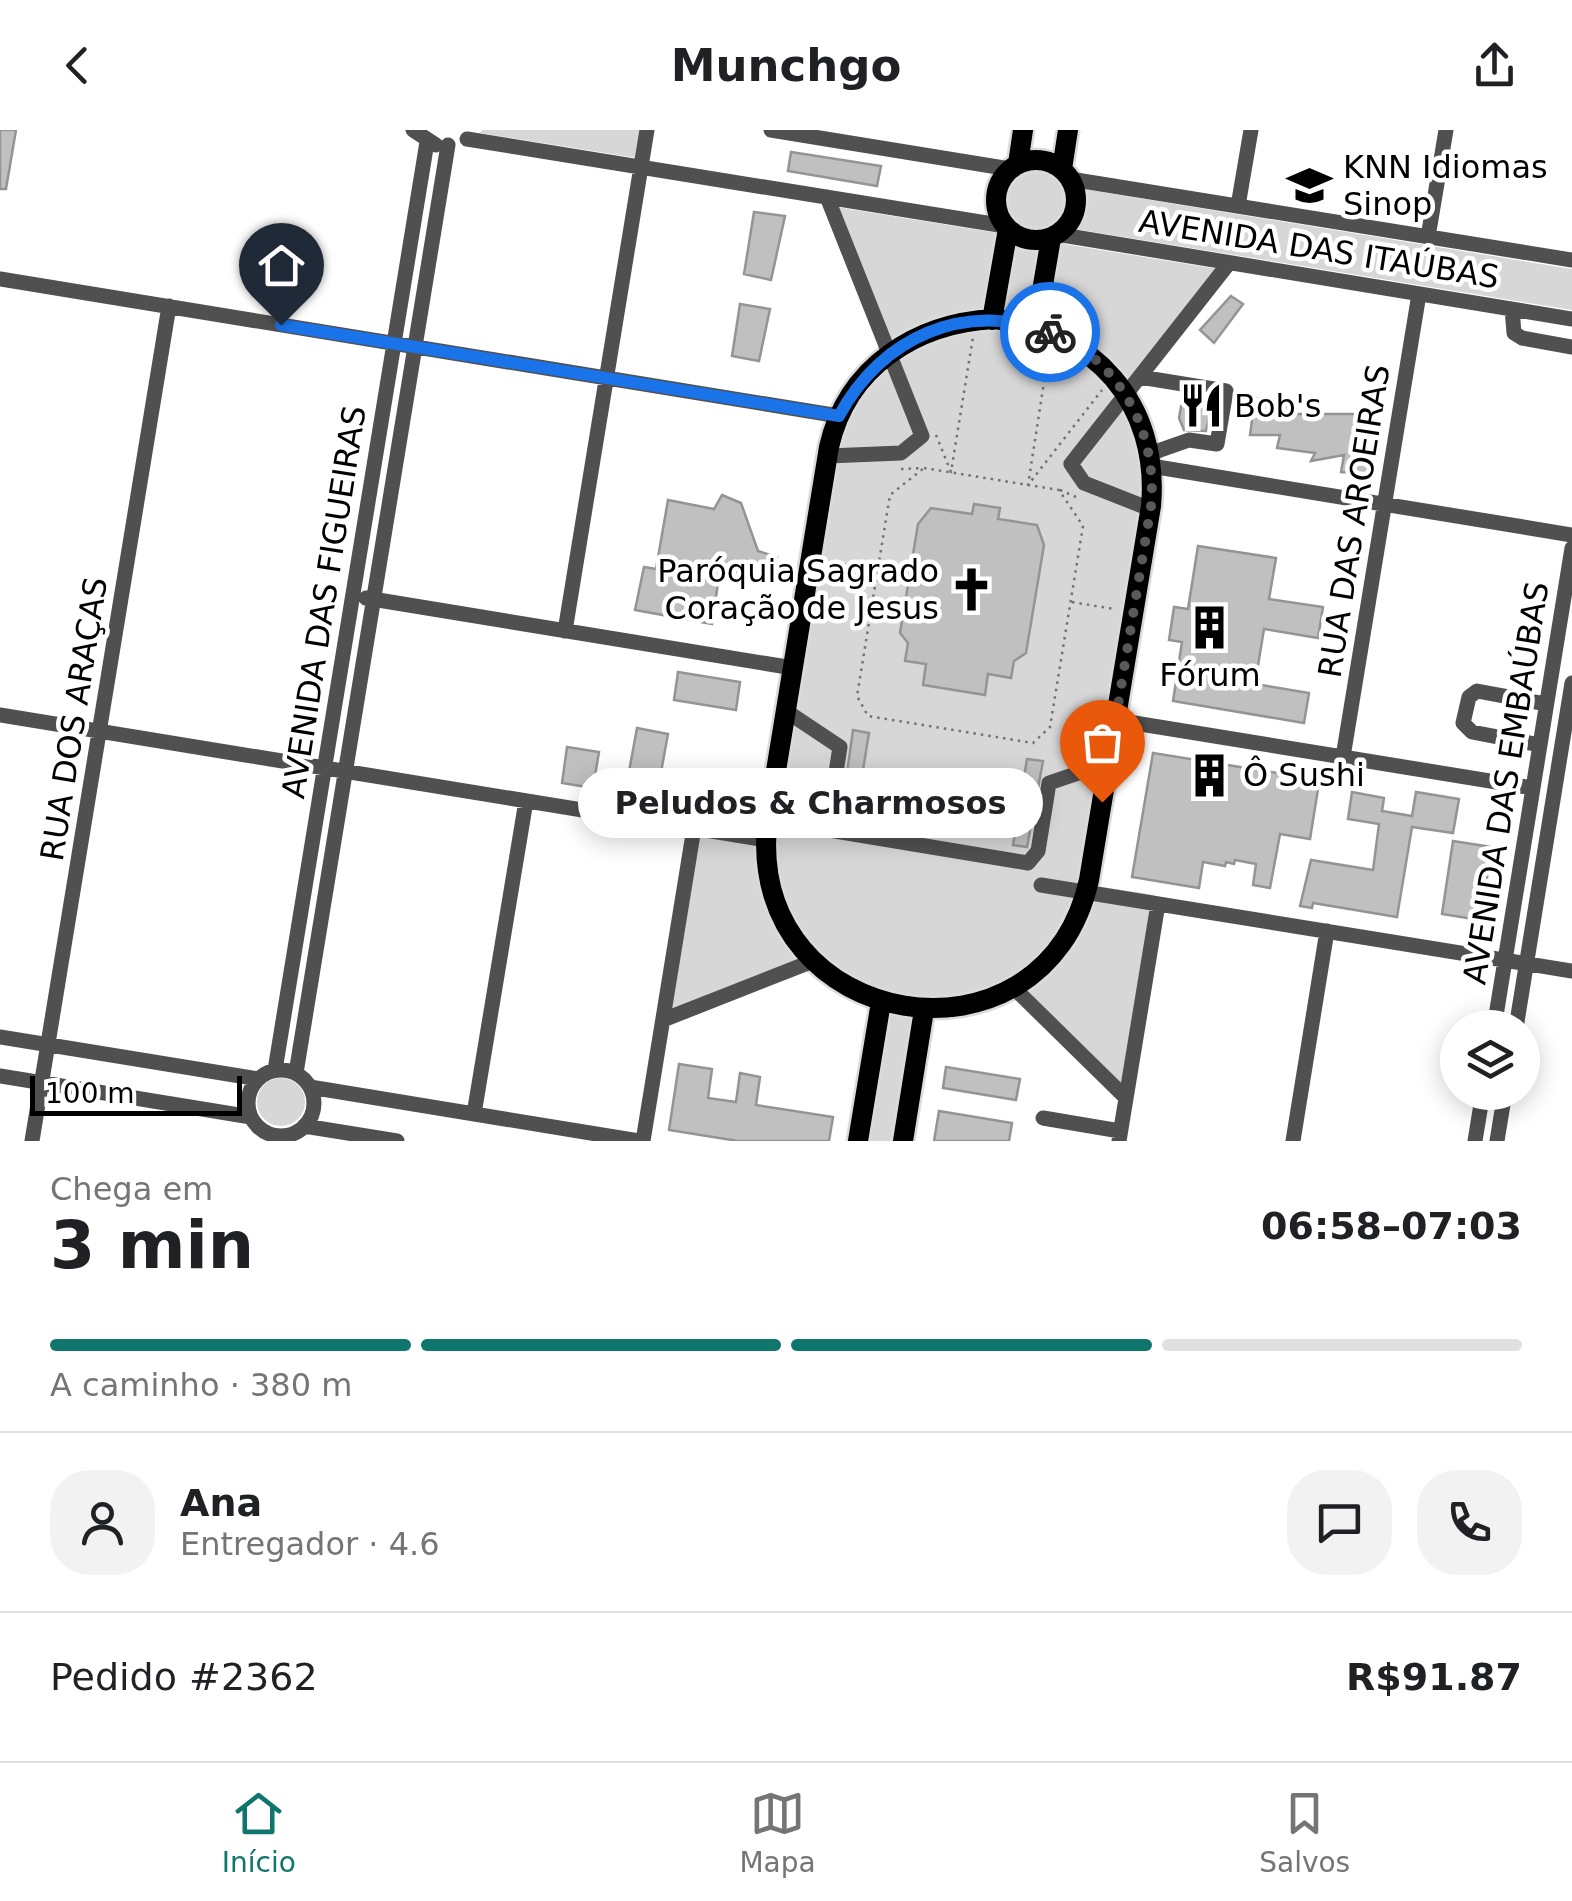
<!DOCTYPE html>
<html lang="pt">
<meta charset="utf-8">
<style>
:root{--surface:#fff;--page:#f2f2f2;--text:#202124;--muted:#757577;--line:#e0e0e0;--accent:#0f766e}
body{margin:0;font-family:"DejaVu Sans",sans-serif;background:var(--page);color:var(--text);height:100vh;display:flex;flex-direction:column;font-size:38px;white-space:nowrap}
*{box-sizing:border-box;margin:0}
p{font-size:32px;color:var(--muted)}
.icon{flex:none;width:55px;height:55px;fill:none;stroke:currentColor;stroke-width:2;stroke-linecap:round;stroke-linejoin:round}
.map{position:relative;height:1011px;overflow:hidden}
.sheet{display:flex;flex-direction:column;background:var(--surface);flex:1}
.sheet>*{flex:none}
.controls{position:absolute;left:1440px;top:880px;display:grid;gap:20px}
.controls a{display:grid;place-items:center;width:100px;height:100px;border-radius:50%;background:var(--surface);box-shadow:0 5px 25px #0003;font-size:50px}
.scale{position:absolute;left:30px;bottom:25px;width:212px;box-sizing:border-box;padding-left:10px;border:5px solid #000;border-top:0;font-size:28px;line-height:35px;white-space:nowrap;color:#000;-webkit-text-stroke:8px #fff;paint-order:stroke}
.pin{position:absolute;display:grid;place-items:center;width:85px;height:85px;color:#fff;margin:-102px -42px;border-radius:50% 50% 50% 0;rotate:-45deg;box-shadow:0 0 10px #0007}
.pin .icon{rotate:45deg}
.courier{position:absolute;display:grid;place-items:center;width:100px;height:100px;margin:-50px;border:8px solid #1a73e8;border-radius:50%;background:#fff;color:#222;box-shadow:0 2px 12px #0007}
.bubble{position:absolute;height:70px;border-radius:35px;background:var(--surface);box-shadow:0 5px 25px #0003;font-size:32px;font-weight:700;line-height:70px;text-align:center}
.summary em{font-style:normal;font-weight:700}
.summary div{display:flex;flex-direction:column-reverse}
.summary{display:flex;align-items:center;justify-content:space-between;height:170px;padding:0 50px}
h1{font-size:65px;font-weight:700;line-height:75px}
.bar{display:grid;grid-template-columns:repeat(4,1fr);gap:15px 10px;align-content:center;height:120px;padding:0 50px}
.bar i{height:12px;border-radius:8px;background:var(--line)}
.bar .current{background:var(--accent)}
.bar p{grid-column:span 4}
.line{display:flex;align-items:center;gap:25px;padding:0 50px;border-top:2px solid var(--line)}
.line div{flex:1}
.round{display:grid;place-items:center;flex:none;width:105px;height:105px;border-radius:40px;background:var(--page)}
header{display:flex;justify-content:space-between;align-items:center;height:130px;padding:0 50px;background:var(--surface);font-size:45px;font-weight:700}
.dock{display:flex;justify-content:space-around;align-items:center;height:140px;border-top:2px solid var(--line);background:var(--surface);font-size:28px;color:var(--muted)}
.dock a{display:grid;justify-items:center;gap:5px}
.dock .current{color:var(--accent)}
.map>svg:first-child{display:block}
.green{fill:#d7d7d7}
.building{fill:#c0c0c0;stroke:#949494;stroke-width:2.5}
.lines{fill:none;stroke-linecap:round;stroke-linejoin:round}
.major-casing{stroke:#dbdbdb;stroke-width:25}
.path{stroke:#727272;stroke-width:2.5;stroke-dasharray:2.5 5;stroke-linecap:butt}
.minor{stroke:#505050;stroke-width:15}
.major{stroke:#000;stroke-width:20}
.done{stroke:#595959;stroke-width:10;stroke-dasharray:0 18}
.route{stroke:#1a73e8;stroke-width:12}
.labels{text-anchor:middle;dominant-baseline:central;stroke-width:9;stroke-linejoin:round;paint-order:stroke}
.poi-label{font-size:32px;fill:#000;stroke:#fff;text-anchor:start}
.street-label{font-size:32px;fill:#000;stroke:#fff}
</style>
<header><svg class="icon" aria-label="back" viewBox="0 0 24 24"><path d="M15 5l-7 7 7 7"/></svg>Munchgo<svg class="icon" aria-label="share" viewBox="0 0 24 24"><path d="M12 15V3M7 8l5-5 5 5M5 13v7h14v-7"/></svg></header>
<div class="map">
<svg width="1572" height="1011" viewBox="0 0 1572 1011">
<rect width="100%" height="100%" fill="#fff"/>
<path class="green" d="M482,0h160l-5,28 -157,-25z
M1004 70a32 32 0 1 1 64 0a32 32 0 1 1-64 0Z
M1083,59l489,80v41l-497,-81 7,-14z
M836,77l162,26c22,15 35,18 60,10l160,26 -90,114c-14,-15 -28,-31 -45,-43 -21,-14 -41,-19 -66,-22 -54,-7 -79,-5 -127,24z
M993,197c19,5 45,7 62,16 63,34 83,80 89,148l-62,386 -32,67 -29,28 -36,20 -61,10 -58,-14 -49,-34 -33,-54 -10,-61 65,-400c20,-44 46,-82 93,-101 18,-7 42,-7 61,-11z
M700,693l59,7c-7,48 13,94 42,130l-132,52z
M1096,756l58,9 -31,193 -100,-98c37,-23 63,-62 73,-104z
M887,883l28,4 -20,124h-29z
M257 972a24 24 0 1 1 48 0a24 24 0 1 1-48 0Z"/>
<path class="building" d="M0,0h16l-10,59h-6z
M791,22l90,14 -4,20 -89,-15z
M754,82l31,4 -14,64 -27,-6z
M1231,166l12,8 -29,39 -14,-13z
M740,174l30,5 -11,52 -27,-5z
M1183,265l30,5 -7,31 -22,-1 -5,-12z
M1255,268l28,2 -1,5 12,5v4h59l23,5 -8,55 -27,-2 3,-17 -33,6 4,-8 -38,-5 3,-13h-30z
M722,365l19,8 17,48 19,6 -4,20 -53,-7 -8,54 -77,-14 9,-43 12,2 12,-69 46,9z
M974,374l26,4 -2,11 39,6 7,20 -18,108 -12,8 -3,17 -23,-4 -3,21 -62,-10 3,-21 -21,-3 3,-18 -8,-10 18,-109 13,-16 41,6z
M1198,416l78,12 -7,41 54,8 -5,31 -54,-9 -9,55 54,9 -5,30 -131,-22 9,-59 -13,-2 5,-33 14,2z
M678,542l62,10 -4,28 -62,-10z
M637,598l31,6 -11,60 -31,-6z
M853,600l16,3 -14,86 -14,-3z
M567,617l32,5 -6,36 -31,-5z
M1153,623l137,22 -1,3 30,5 -9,56 -30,-5 -10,54 -17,-3 3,-21 -21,-4 -1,4 -8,-2 -1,4 -22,-4 -4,26 -67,-11z
M1027,629l16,2 -16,86 -14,-2z
M1352,662l32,6 -2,13 30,5 4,-24 43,7 -6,34 -41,-6 -15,90 -84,-14 -1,5 -12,-2 11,-46 62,10 6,-46 -31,-5z
M1453,711l39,6 -12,73 -38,-6z
M679,934l33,5 -4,29 28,4 4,-29 20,4 -4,28 77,12 -4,24h-91l-69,-11z
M946,937l74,12 -4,21 -73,-12z
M939,981l73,12 -3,18h-75z"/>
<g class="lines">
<defs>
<path id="major" d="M996 70a40 40 0 1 1 80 0a40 40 0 1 1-80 0Z
M1018,34l5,-34
M1062,39l6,-39
M994,189c100,11 166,85 157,187l-62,374c-45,201 -341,152 -322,-54l62,-379c18,-80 87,-124 165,-128z
M992,190l16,-91
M1036,196l15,-88
M858,1011l23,-139
M903,1011l21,-131"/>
</defs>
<use href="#major" class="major-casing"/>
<path class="path" d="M1049,220l-21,135 74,-95
M936,305l15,37 22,-135
M924,338l135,22 24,36 -33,201 -17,16 -165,-27 -11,-20 33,-201z
M901,339l22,-1
M1060,360l16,7
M829,432l47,8
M1072,472l42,7"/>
<path class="minor" d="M413,0l23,15
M771,0l239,39
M467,9l538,87
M1070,49l502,81
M827,67l95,239 -21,17 -73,3
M1238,76l13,-76
M1056,104l516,85
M1428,107l18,-107
M0,149l839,137
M1512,179l2,24 8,5 50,9
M1140,247l86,14 -9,53 -28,-4 -40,14
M1151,336l421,69
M1150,379l-66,-26 -13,-19 158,-201
M366,468l427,70
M565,501l82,-501
M786,581l54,36 -11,70 6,14 193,32 10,-12 11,-68 59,-20
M0,585l766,125
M1116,590l417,68
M1540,615l-68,-13 -9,-9 6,-26 8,-6 69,13
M1343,627l76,-463
M1041,755l531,86
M1013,857l113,111
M663,890l150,-59
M1494,898l78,-480
M1516,898l56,-345
M0,907l258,42
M248 973a33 33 0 1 1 66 0a33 33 0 1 1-66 0Z
M275,940l152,-928
M296,943l152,-928
M0,946l251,41
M310,957l329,54
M474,984l52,-313
M1043,988l77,13
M304,996l93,15
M32,1011l137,-835
M643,1011l51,-313
M1119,1011l39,-237
M1293,1011l34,-210
M1475,1011l8,-49
M1497,1011l8,-49"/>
<use href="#major" class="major"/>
</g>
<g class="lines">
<path class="done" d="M1050,202c70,27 108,101 101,174l-49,296"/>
<path class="route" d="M281,195l558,91c42,-79 126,-116 211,-84"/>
</g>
<defs>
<symbol id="school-bare" viewBox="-9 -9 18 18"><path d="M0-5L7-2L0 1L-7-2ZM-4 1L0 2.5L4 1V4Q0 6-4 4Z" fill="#000" stroke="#fff" stroke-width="2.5" paint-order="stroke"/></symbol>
<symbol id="restaurant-bare" viewBox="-9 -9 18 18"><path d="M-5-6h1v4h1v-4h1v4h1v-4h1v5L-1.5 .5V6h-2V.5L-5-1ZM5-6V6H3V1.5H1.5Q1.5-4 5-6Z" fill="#000" stroke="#fff" stroke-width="2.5" paint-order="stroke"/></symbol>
<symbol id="church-bare" viewBox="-9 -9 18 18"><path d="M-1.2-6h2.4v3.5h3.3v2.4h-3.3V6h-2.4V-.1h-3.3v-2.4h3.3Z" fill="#000" stroke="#fff" stroke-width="2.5" paint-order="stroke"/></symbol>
<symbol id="building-bare" viewBox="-9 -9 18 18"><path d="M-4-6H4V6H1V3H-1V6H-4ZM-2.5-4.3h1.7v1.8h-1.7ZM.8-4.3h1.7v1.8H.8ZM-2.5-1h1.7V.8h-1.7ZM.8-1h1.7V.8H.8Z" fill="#000" stroke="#fff" stroke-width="2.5" paint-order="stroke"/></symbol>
</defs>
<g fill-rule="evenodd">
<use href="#school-bare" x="1278" y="24" width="63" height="63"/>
<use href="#restaurant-bare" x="1170" y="244" width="63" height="63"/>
<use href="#church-bare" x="940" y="428" width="63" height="63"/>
<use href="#building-bare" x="1178" y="466" width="63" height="63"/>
<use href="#building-bare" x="1178" y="614" width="63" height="63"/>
</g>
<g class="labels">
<g class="poi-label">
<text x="1343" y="37">KNN Idiomas<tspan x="1343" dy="37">Sinop</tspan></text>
<text x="1234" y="276">Bob's</text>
<text x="939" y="441" text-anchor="end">Paróquia Sagrado<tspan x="939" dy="37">Coração de Jesus</tspan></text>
<text x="1210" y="545" text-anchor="middle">Fórum</text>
<text x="1243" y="645">Ô Sushi</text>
</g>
<g class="street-label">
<text transform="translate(1319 119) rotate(9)">AVENIDA DAS ITAÚBAS</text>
<text transform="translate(1354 391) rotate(-81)">RUA DAS AROEIRAS</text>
<text transform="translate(324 472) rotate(-81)">AVENIDA DAS FIGUEIRAS</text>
<text transform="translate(74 589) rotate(-81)">RUA DOS ARAÇAS</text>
<text transform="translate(1506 653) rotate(-81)">AVENIDA DAS EMBAÚBAS</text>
</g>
</g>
</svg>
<div class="controls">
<a><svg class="icon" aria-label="layers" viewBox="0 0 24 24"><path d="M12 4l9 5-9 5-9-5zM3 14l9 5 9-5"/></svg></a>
</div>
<div class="scale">100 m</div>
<div class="pin" style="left:1102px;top:672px;background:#ea580c"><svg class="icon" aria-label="bag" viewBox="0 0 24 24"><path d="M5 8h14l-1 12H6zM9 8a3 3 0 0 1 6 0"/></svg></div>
<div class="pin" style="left:281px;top:195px;background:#1f2937"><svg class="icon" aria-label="home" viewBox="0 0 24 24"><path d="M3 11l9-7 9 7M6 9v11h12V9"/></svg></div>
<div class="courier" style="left:1050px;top:202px"><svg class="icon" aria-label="bike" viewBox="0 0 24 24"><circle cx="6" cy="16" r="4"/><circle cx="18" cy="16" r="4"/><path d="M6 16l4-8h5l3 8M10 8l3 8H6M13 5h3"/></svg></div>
<div class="bubble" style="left:578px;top:638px;width:465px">Peludos &amp; Charmosos</div>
</div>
<section class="sheet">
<div class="summary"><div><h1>3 min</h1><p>Chega em</p></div><em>06:58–07:03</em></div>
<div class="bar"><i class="current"></i><i class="current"></i><i class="current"></i><i></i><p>A caminho · 380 m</p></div>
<div class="line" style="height:180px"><a class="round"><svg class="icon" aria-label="person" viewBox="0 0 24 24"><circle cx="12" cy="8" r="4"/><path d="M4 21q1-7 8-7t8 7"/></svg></a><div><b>Ana</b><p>Entregador · 4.6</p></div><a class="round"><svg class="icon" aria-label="chat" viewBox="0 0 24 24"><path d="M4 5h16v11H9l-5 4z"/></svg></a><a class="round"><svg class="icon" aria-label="phone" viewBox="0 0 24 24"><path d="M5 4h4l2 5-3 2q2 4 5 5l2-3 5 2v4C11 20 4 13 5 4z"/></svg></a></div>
<div class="line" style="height:130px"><div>Pedido #2362</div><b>R$91.87</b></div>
</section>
<nav class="dock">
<a class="current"><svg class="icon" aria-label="home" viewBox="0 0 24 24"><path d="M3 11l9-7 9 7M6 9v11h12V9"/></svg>Início</a>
<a><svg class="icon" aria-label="map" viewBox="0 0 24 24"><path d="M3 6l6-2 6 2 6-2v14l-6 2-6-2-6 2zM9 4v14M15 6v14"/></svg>Mapa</a>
<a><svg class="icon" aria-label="saved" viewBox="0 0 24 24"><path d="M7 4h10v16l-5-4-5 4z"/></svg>Salvos</a>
</nav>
